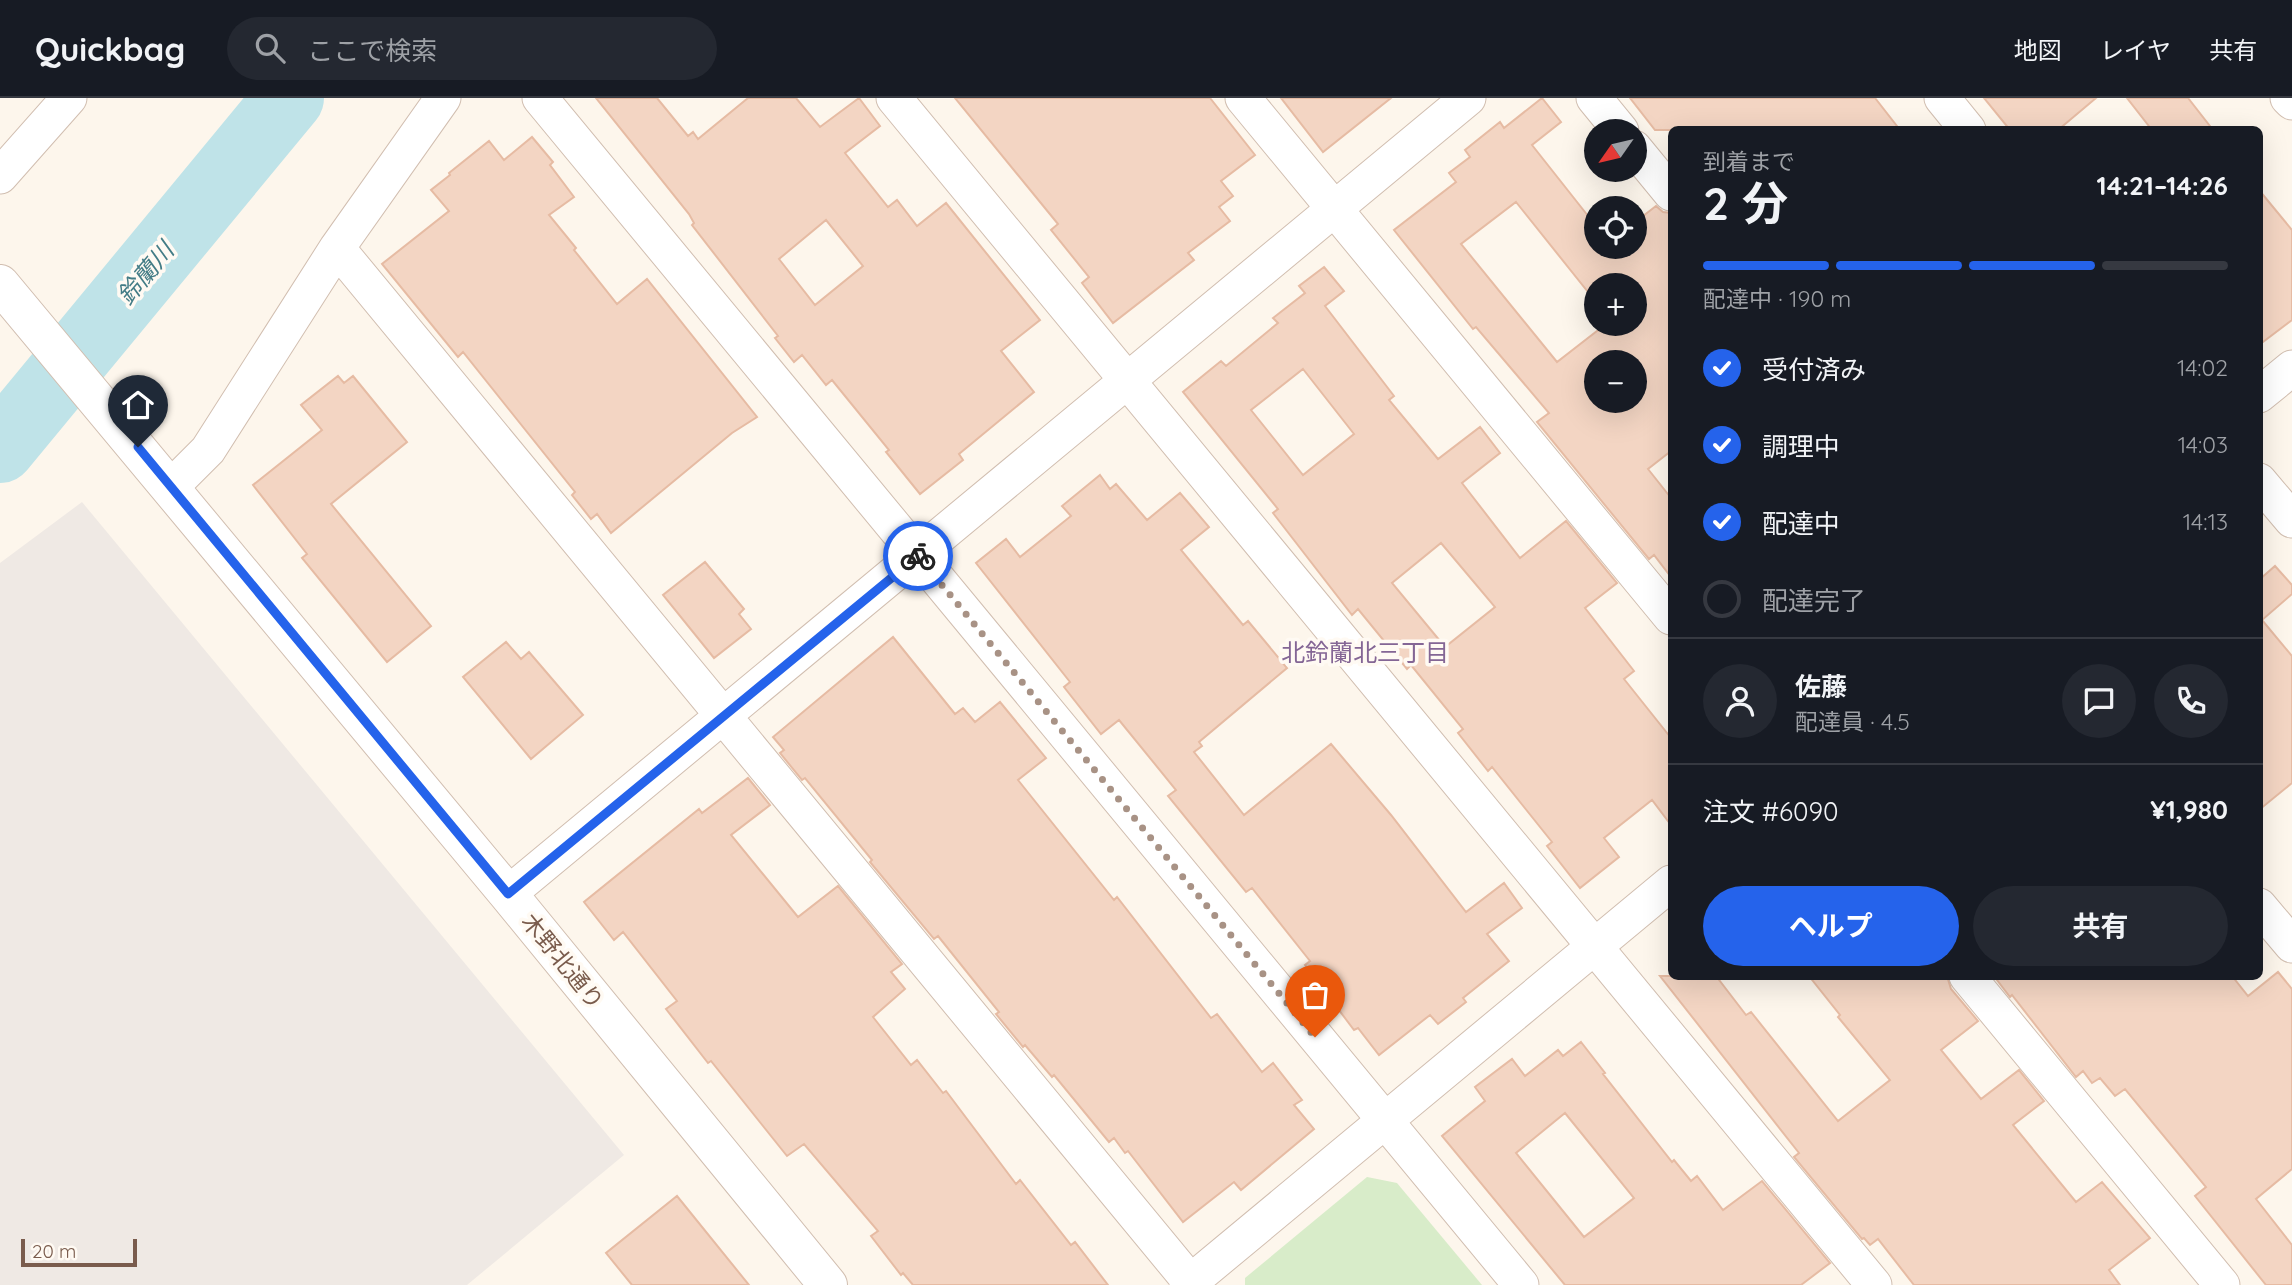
<!DOCTYPE html>
<html lang="ja">
<meta charset="utf-8">
<style>
:root{--surface:#171b24;--page:#242831;--text:#f1f3f6;--muted:#9ea1a6;--line:#363941;--accent:#2563eb}
body{margin:0;font-family:Quicksand,"Noto Sans JP",sans-serif;background:var(--page);color:var(--text);height:100vh;display:flex;flex-direction:column;font-size:26px;white-space:nowrap}
*{box-sizing:border-box;margin:0}
p{font-size:23px;color:var(--muted)}
.icon{flex:none;width:38px;height:38px;fill:none;stroke:currentColor;stroke-width:2;stroke-linecap:round;stroke-linejoin:round}
.map{position:relative;flex:1;overflow:hidden}
.sheet{position:absolute;left:1668px;top:28px;width:595px;height:854px;display:flex;flex-direction:column;background:var(--surface);border-radius:10px;box-shadow:0 7px 28px #0002}
.sheet>*{flex:none}
.needle{width:46px;rotate:236deg}
.fabs{position:absolute;left:1584px;top:21px;display:grid;gap:14px}
.fabs a{display:grid;place-items:center;width:63px;height:63px;border-radius:50%;background:var(--surface);box-shadow:0 7px 28px #0002;font-size:35px}
.scale{position:absolute;left:21px;bottom:18px;width:116px;box-sizing:border-box;padding-left:7px;border:4px solid #7a5c4d;border-top:0;font-size:19px;line-height:24px;white-space:nowrap;color:#7a5c4d;-webkit-text-stroke:5px #fffaf3;paint-order:stroke}
.pin{position:absolute;display:grid;place-items:center;width:60px;height:60px;color:#fff;margin:-72px -30px;border-radius:50% 50% 50% 0;rotate:-45deg;box-shadow:0 0 7px #0007}
.pin .icon{rotate:45deg}
.courier{position:absolute;display:grid;place-items:center;width:70px;height:70px;margin:-35px;border:5px solid #2563eb;border-radius:50%;background:#fff;color:#222;box-shadow:0 2px 9px #0007}
.summary em{font-style:normal;font-weight:700}
.summary div{display:flex;flex-direction:column-reverse}
.summary{display:flex;align-items:center;justify-content:space-between;height:119px;padding:0 35px}
h1{font-size:46px;font-weight:700;line-height:52px}
.bar{display:grid;grid-template-columns:repeat(4,1fr);gap:10px 7px;align-content:center;height:84px;padding:0 35px}
.bar i{height:9px;border-radius:5px;background:var(--line)}
.bar .active{background:var(--accent)}
.bar p{grid-column:span 4}
.line{display:flex;align-items:center;gap:18px;padding:0 35px;border-top:2px solid var(--line)}
.line div{flex:1}
.round{display:grid;place-items:center;flex:none;width:74px;height:74px;border-radius:37px;background:var(--page)}
ol{padding:0 35px;list-style:none}
li{display:flex;align-items:center;gap:21px;height:77px}
li p{margin-inline-start:auto}
li .icon{padding:7px;border-radius:50%;background:var(--accent);color:#fff;stroke-width:4}
li:last-child{color:var(--muted)}
li i{width:38px;height:38px;border:4px solid var(--line);border-radius:50%}
.cta{display:flex;gap:14px;margin-top:auto;padding:14px 35px}
.cta a{flex:1;height:80px;border-radius:42px;background:var(--accent);color:#fff;font-size:28px;font-weight:700;line-height:80px;text-align:center}
.cta a+a{background:var(--page);color:var(--text)}
header{display:flex;align-items:center;gap:42px;box-sizing:border-box;height:98px;padding:0 35px;background:var(--surface);border-bottom:2px solid var(--line)}
header strong{font-size:33px}
nav{display:flex;gap:38px;margin-inline-start:auto;font-size:24px}
.search{width:490px;height:63px;background:var(--page);display:flex;align-items:center;gap:18px;box-sizing:border-box;padding:0 24px;border-radius:38px;color:var(--muted);font-size:26px}
.map>svg:first-child{display:block}
.industrial{fill:#efe9e4}
.green{fill:#d8ecc9}
.lines{fill:none;stroke-linecap:round;stroke-linejoin:round}
.river{stroke:#bfe3e8;stroke-width:70}
.building{fill:#f3d5c3;stroke:#e6bba3;stroke-width:2;fill-rule:evenodd}
.minor-casing{stroke:#d1beb0;stroke-width:37}
.tertiary-casing{stroke:#d1beb0;stroke-width:40}
.minor{stroke:#fff;stroke-width:35}
.tertiary{stroke:#fff;stroke-width:38}
.done{stroke:#a89285;stroke-width:7;stroke-dasharray:0 12.6}
.route{stroke:#2563eb;stroke-width:9}
.labels{text-anchor:middle;dominant-baseline:central;stroke-width:7;stroke-linejoin:round;paint-order:stroke}
.street-label{font-size:23px;fill:#7a5c4d;stroke:#fffaf3}
.water-label{font-size:24px;font-style:italic;fill:#437c86;stroke:#fffaf3}
.neighbourhood-label{font-size:24px;fill:#846695;stroke:#fffaf3}
</style>
<header>
<strong>Quickbag</strong>
<div class="search"><svg class="icon" aria-label="search" viewBox="0 0 24 24"><circle cx="10" cy="10" r="6"/><path d="M15 15l6 6"/></svg>ここで検索</div>
<nav><a>地図</a><a>レイヤ</a><a>共有</a></nav>
</header>
<div class="map">
<svg width="2292" height="1187" viewBox="0 0 2292 1187">
<rect width="100%" height="100%" fill="#fdf6ec"/>
<path class="industrial" d="M82,404l542,653 -157,130h-467v-722z"/>
<path class="green" d="M1367,1079l30,6 85,102h-237v-7z"/>
<g class="lines">
<path class="river" d="M0,350l289,-350"/>
</g>
<path class="building" d="M596,0h61l31,38 5,-4 5,7 50,-41h48l24,29 39,-29 21,28 -35,27 43,54 9,-7 20,26 29,-23 94,117 -39,31 33,41 -75,62 4,6 -43,34 -34,-42 3,-2 -57,-70 -6,5 -24,-30 -8,7 -19,-24 3,-2 -86,-111 2,-2 -5,-9zM826,122l37,46 -48,39 -36,-46z
M955,0h255l45,57 -34,26 12,15 -14,11 11,14 -42,32 6,7 -81,63 -31,-40 7,-6 -38,-47 7,-6z
M1281,0h110l-68,54z
M1542,0l19,24 -29,23 64,81v21h38v-24l22,-17 7,6 8,1v238l-23,18 23,29v79l-17,-22 -5,4 -112,-137 12,-9 -73,-86 -3,2 -79,-99 62,-48 -7,-9 21,-16 -5,-7 35,-28 4,6zM1516,104l80,100v-17h38v39h-28l-49,38 -96,-118zM1596,264h38v39h-38z
M1630,0h245l25,32h-245z
M1984,0h112l-38,32h-48z
M2127,0h61l25,32h-61z
M532,39l21,25 -3,3 24,32 -25,18 27,33 -2,2 43,54 30,-25 110,138 -25,16 -121,100 -14,-19 -6,5 -19,-24 3,-3 -112,-140 -5,5 -76,-93 67,-53 -18,-21 19,-15 -1,-2 40,-32 15,19z
M2259,92l33,40v90l-33,25z
M1324,169l20,24 -19,15 69,90 -5,4 49,59 42,-32 20,26 -38,30 58,75 46,-37 51,62 -32,25 49,63 -10,8 47,59v87l-19,-25 -48,38 15,19 -39,31 -33,-42 5,-4 -60,-75 -4,4 -30,-38 5,-4 -52,-64 -4,4 -49,-60 -6,6 -79,-102 5,-4 -95,-117 38,-31 5,5 52,-43 -5,-5 32,-25 -6,-7zM1303,271l51,65 -51,41 -52,-65zM1441,445l54,64 -50,40 -53,-64z
M338,278l6,7 9,-7 54,66 -76,62 100,122 -44,36 -85,-104 5,-4 -54,-69 69,-55 -21,-25z
M1100,377l10,14 6,-5 31,36 33,-27 29,34 -28,23 62,75 5,-4 39,47 -88,74 3,4 -8,6 50,63 87,-71 60,71 75,97 38,-29 18,25 -35,26 22,27 -46,37 3,4 -28,22 -8,-9 -51,40 -21,-27 -4,2 -49,-65 5,-4 -58,-73 -6,4 -78,-96 8,-6 -57,-70 -18,14 -37,-47 6,-5 -94,-119 30,-24 14,18 51,-41 -9,-10z
M705,464l39,47 -5,5 12,15 -37,29 -51,-63z
M2275,468l17,19v9l-30,26 30,36v127l-33,27v-230z
M893,539l62,77 8,-6 12,14 25,-20 46,56 -28,22 96,120 3,-3 94,121 6,-4 45,58 11,-9 29,37 -8,5 20,24 -73,61 -7,-8 -51,40 -55,-71 -3,2 -11,-15 -5,4 -55,-67 -2,2 -27,-32 -2,2 -27,-33 3,-2 -61,-76 -4,3 -64,-77 2,-2 -67,-82 -3,2 -22,-27 4,-3 -11,-13z
M506,544l15,17 8,-7 54,63 -52,44 -68,-82z
M748,680l22,27 -39,30 67,82 40,-31 64,78 -11,8 14,17 -32,28 38,48 6,-5 26,33 3,-2 70,93 4,-4 51,65 4,-3 33,43h-195l-10,-12 -2,2 -30,-39 7,-5 -74,-87 -17,12 -76,-95 -3,2 -42,-54 11,-8 -54,-69 -9,8 -30,-38 115,-93 3,4z
M2278,874l14,17v180l-36,30 36,46v40h-26l-71,-89 11,-9 -81,-98 -10,7 -15,-18 -8,5 -9,-12 -7,6 -64,-82 -2,2 -16,-21h238l16,20z
M1660,878h56l30,39 5,-3 87,109 52,-41 -52,-63 2,-2 -31,-39h138l4,13 27,32 -37,29 40,49 38,-29 25,31 -31,24 63,77 26,-20 48,56 -41,32 11,15h-206l-36,-46 -8,6 -6,-7 -2,1 -68,-82 5,-4z
M1581,944l24,31 -2,1 69,88 2,-2 17,21 6,-5 26,34 39,-29 68,82 -29,22h-236l-123,-149 43,-35 -10,-14 37,-28 13,17 33,-26 5,6zM1565,1015l69,85 -50,39 -68,-84z
M677,1098l72,89h-117l-26,-32z"/>
<g class="lines">
<defs>
<path id="minor" d="M540,0l981,1187
M894,0l980,1187
M1243,0l428,519
M1594,0l27,33
M1942,0l26,32
M2288,0l4,4
M1634,50l37,45
M0,78l69,-78
M337,150l856,1037
M2259,297l33,-27
M2259,383l33,39
M171,389l37,-37 129,-202 106,-150
M508,796l960,-796
M2259,808l33,39
M1967,878l255,309
M1187,1187l484,-402"/>
<path id="tertiary" d="M0,186l508,610 320,391"/>
</defs>
<use href="#minor" class="minor-casing"/>
<use href="#tertiary" class="tertiary-casing"/>
<use href="#minor" class="minor"/>
<use href="#tertiary" class="tertiary"/>
</g>
<g class="lines">
<path class="done" d="M918,458l397,481"/>
<path class="route" d="M138,349l370,447 410,-338"/>
</g>
<g class="labels">
<g class="street-label">
<text transform="translate(563 863) rotate(51)">木野北通り</text>
</g>
<g class="water-label">
<text transform="translate(145 175) rotate(-50)">鈴蘭川</text>
</g>
<g class="neighbourhood-label">
<text x="1365" y="554">北鈴蘭北三丁目</text>
</g>
</g>
</svg>
<div class="fabs">
<a><svg class="needle" viewBox="-14 -14 28 28"><path d="M0-13l5 13h-10z" fill="#e53935"/><path d="M0 13l5-13h-10z" fill="#9ea1a6"/></svg></a>
<a><svg class="icon" aria-label="locate" viewBox="0 0 24 24"><circle cx="12" cy="12" r="6"/><path d="M12 2v4M12 18v4M2 12h4M18 12h4"/></svg></a>
<a>+</a>
<a>−</a>
</div>
<div class="scale">20 m</div>
<div class="pin" style="left:1315px;top:939px;background:#ea580c"><svg class="icon" aria-label="bag" viewBox="0 0 24 24"><path d="M5 8h14l-1 12H6zM9 8a3 3 0 0 1 6 0"/></svg></div>
<div class="pin" style="left:138px;top:349px;background:#1f2937"><svg class="icon" aria-label="home" viewBox="0 0 24 24"><path d="M3 11l9-7 9 7M6 9v11h12V9"/></svg></div>
<div class="courier" style="left:918px;top:458px"><svg class="icon" aria-label="bike" viewBox="0 0 24 24"><circle cx="6" cy="16" r="4"/><circle cx="18" cy="16" r="4"/><path d="M6 16l4-8h5l3 8M10 8l3 8H6M13 5h3"/></svg></div>
<section class="sheet">
<div class="summary"><div><h1>2 分</h1><p>到着まで</p></div><em>14:21–14:26</em></div>
<div class="bar"><i class="active"></i><i class="active"></i><i class="active"></i><i></i><p>配達中 · 190 m</p></div>
<ol>
<li><svg class="icon" aria-label="check" viewBox="0 0 24 24"><path d="M5 12l5 5 9-10"/></svg>受付済み<p>14:02</p></li>
<li><svg class="icon" aria-label="check" viewBox="0 0 24 24"><path d="M5 12l5 5 9-10"/></svg>調理中<p>14:03</p></li>
<li><svg class="icon" aria-label="check" viewBox="0 0 24 24"><path d="M5 12l5 5 9-10"/></svg>配達中<p>14:13</p></li>
<li><i></i>配達完了</li>
</ol>
<div class="line" style="height:126px"><a class="round"><svg class="icon" aria-label="person" viewBox="0 0 24 24"><circle cx="12" cy="8" r="4"/><path d="M4 21q1-7 8-7t8 7"/></svg></a><div><b>佐藤</b><p>配達員 · 4.5</p></div><a class="round"><svg class="icon" aria-label="chat" viewBox="0 0 24 24"><path d="M4 5h16v11H9l-5 4z"/></svg></a><a class="round"><svg class="icon" aria-label="phone" viewBox="0 0 24 24"><path d="M5 4h4l2 5-3 2q2 4 5 5l2-3 5 2v4C11 20 4 13 5 4z"/></svg></a></div>
<div class="line" style="height:91px"><div>注文 #6090</div><b>¥1,980</b></div>
<div class="cta"><a>ヘルプ</a><a>共有</a></div>
</section>
</div>
